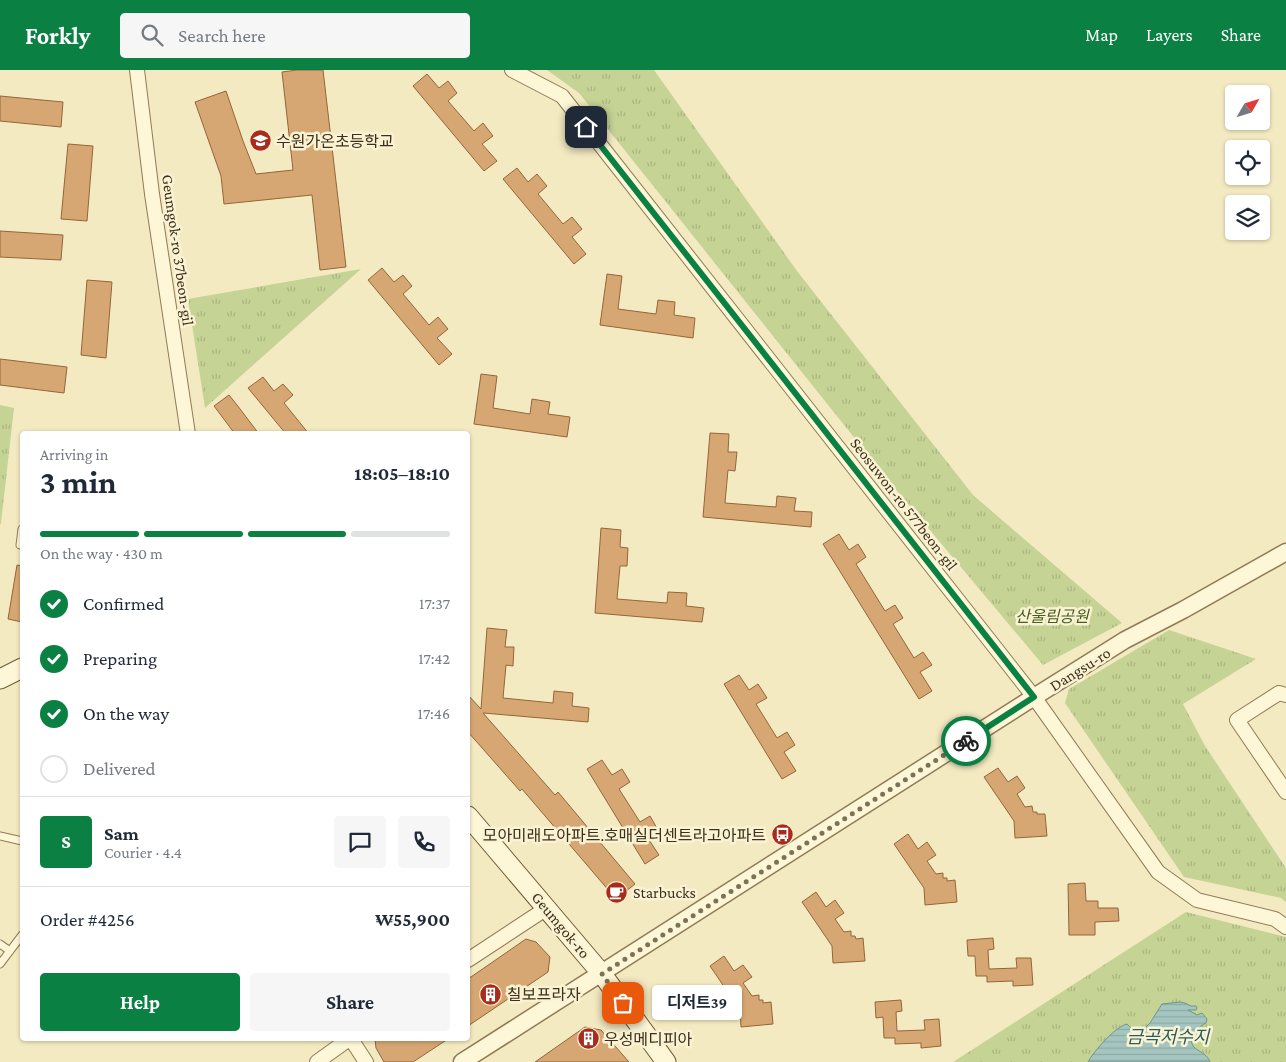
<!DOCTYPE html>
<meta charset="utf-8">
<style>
:root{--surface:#fff;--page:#f6f6f7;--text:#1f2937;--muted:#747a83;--line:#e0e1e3;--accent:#0b8043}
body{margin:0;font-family:"Crimson Pro","Noto Sans KR",serif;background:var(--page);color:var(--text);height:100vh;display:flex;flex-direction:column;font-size:19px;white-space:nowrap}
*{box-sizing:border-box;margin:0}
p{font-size:16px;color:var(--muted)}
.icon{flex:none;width:28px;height:28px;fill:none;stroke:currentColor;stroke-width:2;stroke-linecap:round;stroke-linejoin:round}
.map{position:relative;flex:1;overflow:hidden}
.drawer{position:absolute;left:20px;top:361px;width:450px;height:610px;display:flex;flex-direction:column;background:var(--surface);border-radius:5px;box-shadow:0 1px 4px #0004}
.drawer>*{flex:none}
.needle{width:32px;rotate:51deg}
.controls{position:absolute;left:1225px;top:15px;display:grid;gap:10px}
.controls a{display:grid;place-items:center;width:45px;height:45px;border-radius:5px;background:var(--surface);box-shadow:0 1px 4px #0004;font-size:25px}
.pin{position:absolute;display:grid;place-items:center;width:42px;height:42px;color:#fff;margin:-21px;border-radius:10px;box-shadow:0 2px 8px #0006}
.courier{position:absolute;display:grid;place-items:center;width:50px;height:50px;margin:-25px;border:4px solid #0b8043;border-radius:50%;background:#fff;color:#222;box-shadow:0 1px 6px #0007}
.bubble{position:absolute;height:35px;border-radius:5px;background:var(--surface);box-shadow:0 1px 4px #0004;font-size:16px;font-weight:700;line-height:35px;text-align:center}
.summary em{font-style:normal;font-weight:700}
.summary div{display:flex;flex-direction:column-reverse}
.summary{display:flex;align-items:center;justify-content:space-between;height:85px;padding:0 20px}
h1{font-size:32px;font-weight:700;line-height:38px}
.bar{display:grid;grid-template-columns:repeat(4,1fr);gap:8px 5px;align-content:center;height:60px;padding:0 20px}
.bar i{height:6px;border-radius:4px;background:var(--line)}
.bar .selected{background:var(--accent)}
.bar p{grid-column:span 4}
.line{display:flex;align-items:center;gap:12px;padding:0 20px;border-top:1px solid var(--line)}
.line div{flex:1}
.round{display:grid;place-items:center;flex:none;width:52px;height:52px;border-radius:5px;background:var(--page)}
ol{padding:0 20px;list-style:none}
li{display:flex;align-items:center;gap:15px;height:55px}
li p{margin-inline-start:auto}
li .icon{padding:5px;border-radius:50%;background:var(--accent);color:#fff;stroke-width:4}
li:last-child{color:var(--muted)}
li i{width:28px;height:28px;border:2px solid var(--line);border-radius:50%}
.action{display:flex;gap:10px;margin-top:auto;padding:10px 20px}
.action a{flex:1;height:58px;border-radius:5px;background:var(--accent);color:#fff;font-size:20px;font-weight:700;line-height:58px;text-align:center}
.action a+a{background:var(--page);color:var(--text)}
header{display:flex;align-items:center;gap:30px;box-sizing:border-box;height:70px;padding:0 25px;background:var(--accent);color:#fff}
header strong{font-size:24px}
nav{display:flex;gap:28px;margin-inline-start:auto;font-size:18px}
.search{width:350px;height:45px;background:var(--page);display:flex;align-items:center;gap:12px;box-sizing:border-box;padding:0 18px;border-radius:5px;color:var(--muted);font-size:19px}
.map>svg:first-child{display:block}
.grass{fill:url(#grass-tufts)}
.water{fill:url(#water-rules);stroke:#6a968f}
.building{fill:#d7a773;stroke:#936639}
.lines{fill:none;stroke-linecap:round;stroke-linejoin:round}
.service-casing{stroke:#907b56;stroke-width:9}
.minor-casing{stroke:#907b56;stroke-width:16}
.tertiary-casing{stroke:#907b56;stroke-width:19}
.secondary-casing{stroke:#725c39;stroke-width:21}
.service{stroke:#fdf6d7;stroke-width:7}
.minor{stroke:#fdf6d7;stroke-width:14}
.tertiary{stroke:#fdf6d7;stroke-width:16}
.secondary{stroke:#fdf6d7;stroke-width:19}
.done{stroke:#7e7156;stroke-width:5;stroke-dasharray:0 9}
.route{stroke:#0b8043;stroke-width:6}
.labels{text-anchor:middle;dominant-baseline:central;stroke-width:5;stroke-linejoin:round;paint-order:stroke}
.poi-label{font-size:16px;fill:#3e301c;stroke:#faf3d3;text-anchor:start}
.street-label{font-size:16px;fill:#3e301c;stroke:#faf3d3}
.park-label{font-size:16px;font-style:italic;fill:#475d20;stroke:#faf3d3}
.water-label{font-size:18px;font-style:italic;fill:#2a5d60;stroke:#faf3d3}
</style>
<header>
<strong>Forkly</strong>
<div class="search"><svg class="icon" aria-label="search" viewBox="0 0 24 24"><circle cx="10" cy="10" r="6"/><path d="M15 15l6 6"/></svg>Search here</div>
<nav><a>Map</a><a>Layers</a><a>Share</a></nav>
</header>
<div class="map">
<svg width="1286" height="992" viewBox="0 0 1286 992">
<defs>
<pattern id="grass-tufts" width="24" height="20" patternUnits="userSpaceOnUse" patternTransform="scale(1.25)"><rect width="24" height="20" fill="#c5d394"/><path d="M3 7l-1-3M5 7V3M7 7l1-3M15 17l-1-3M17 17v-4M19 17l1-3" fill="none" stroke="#aab57f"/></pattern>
<pattern id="water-rules" width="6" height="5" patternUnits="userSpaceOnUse" patternTransform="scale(1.25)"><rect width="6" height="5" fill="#a5c6c0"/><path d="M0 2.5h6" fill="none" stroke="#8faaa4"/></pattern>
</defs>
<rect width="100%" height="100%" fill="#f4eac2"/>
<path class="grass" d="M547,0h107l143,201 176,224 149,128 -79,42 -155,-185 -309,-387z
M361,199l-156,139 -17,-109z
M0,335l14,3 -13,115 -1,2z
M1169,560l87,29 -73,45 22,42 81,122v34l-5,-4 -97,-21 -119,-174 4,-14z
M1186,842l100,25v125h-333z"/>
<path class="water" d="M1180,932l5,1 6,3h5l1,2 -1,2h-8l9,5 5,-2 5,6 -1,4c-6,3 -9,7 -12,12 -9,16 12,14 16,27h-122c5,-10 28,-36 39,-38l5,5 8,4 10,-10 12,-19z"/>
<path class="building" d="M297,0h26l23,197 -26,3 -8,-75 -88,9 -3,-28 -26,-74 31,-11 17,50 13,33 37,-4 -11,-98z
M427,4l12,14 9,-7 9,12 -9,8 26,30 9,-8 10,13 -11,8 15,17 -13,10 -71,-85z
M0,26l63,6 -2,25 -61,-6z
M68,74l25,2 -6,75 -26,-2z
M517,98l11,14 9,-8 10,12 -9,8 25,30 9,-7 10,12 -10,8 14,17 -12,10 -71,-85z
M0,161l63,4 -2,25 -61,-3z
M382,198l12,14 9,-7 9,11 -9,8 26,31 9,-8 10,12 -11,9 15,16 -13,11 -71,-85z
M607,204l15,2 -4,33 38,5 2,-14 17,2 -1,13 21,3 -2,20 -93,-13z
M87,210l25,2 -6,76 -25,-3z
M0,289l67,8 -3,26 -64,-8z
M481,304l16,2 -4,32 37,6 2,-15 18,3 -2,12 22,3 -3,20 -93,-13z
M263,307l11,14 9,-7 10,11 -9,8 25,31h-23l-38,-46z
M229,325l8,10 22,29h-24l-21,-28z
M710,363l19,1 -1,18h9l-2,19 -7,-1 -3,33 51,4 1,-11 19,2 -2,13 18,1 -1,15 -108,-10z
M601,458l20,2 -1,17 8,1 -1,18h-7l-3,33 50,4 1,-11 19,1 -1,13 18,2 -2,14 -107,-9z
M839,464l10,16 9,-6 8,13 -10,7 29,47 10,-6 8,13 -10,6 21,34 9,-6 9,13 -12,7 12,19 -13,8 -96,-155z
M17,495l5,1v56l-14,-3z
M487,558l20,2 -2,17h9l-1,19 -7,-1 -3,33 50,5 1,-12 19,2 -1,13 17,2 -1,14 -105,-9 72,82 3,-3 77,92 -19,15 -94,-110 -2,2 -52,-59v-37l13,14z
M739,605l10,15 9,-6 9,14 -11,6 21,34 10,-6 8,13 -11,7 12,19 -14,8 -58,-95z
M602,690l10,15 10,-6 8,13 -11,7 21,33 10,-6 8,14 -11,7 12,18 -14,9 -58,-95z
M998,698l10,14 9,-6 8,12 -8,6 8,13 7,-1 1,6h4v2h8l2,22 -32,2 -1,-17 -30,-44z
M908,764l10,15 9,-7 9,13 -9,6 9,13 7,-1v5h4v3l8,-1 2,22 -32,3 -1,-17 -30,-44z
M1085,813l1,18h12v7h20l1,13 -24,1v13h-26l-1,-51z
M816,822l10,15 9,-7 9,13 -9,6 9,13 7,-1v5h4l1,3 7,-1 2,23 -32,2 -1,-17 -30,-44z
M993,868l1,11 -6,1 1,19 28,-1 -1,-10h15l2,27 -20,1v-5l-26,1v-6h-11l-1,-20h-7l-1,-16z
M526,869l10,3 14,15 -2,15 -80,54v-47z
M724,886l10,15 9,-6 9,12 -9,6 9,13 7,-1v5h4v3l8,-1 2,22 -32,3 -1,-17 -30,-44z
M901,930l1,11 -6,1 1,19 28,-1 -1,-10 15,-1 2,27 -20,2v-5l-26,1v-6h-11l-1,-21 -7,1 -1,-16z
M585,957l16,3 28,32h-94z
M375,969h73l-35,23h-29l-8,-14z"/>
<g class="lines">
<defs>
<path id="service" d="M22,459l-2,16h2
M0,766l22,5
M0,874l10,7
M0,894l22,-29"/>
<path id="minor" d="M137,0l15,124 36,240
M512,0l50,26 472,601 124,175 39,28 78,19 11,8
M1286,625l-7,-2 -42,27 49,72
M468,890l79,-52
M351,969l15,23
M317,992l32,-23"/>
<path id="tertiary" d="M462,992l572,-365 91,-57 58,-30 103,-58"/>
<path id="secondary" d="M0,609l22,-11
M468,746l134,158 64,88"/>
</defs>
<use href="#service" class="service-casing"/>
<use href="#minor" class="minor-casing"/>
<use href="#tertiary" class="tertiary-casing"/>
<use href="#secondary" class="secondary-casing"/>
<use href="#service" class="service"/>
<use href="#minor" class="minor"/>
<use href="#tertiary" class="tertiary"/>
<use href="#secondary" class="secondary"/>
</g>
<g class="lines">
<path class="done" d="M623,933l-21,-29 364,-233"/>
<path class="route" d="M586,57l448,570 -68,44"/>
</g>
<defs>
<symbol id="school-disc" viewBox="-11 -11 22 22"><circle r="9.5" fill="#a72c1e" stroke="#faf3d3"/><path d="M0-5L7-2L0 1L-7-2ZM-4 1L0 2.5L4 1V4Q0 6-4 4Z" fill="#fff"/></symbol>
<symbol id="bus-disc" viewBox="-11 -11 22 22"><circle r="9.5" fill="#a72c1e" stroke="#faf3d3"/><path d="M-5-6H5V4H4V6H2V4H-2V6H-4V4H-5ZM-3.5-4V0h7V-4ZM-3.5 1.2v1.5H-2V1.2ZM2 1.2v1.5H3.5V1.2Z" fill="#fff"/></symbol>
<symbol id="cafe-disc" viewBox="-11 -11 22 22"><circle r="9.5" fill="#a72c1e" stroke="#faf3d3"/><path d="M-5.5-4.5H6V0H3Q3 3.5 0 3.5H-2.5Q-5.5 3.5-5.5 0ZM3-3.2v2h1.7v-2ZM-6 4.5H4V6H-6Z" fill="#fff"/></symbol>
<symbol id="building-disc" viewBox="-11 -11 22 22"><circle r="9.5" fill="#a72c1e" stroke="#faf3d3"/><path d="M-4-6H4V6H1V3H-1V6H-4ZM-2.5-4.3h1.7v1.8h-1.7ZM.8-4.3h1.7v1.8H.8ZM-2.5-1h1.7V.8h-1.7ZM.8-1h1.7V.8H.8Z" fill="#fff"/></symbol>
</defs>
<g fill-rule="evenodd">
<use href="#school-disc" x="248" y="58" width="25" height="25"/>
<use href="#bus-disc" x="770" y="752" width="25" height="25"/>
<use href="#cafe-disc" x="604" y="810" width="25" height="25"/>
<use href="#building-disc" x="478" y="912" width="25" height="25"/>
<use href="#building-disc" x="576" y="956" width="25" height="25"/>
</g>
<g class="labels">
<g class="poi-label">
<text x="276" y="71">수원가온초등학교</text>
<text x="766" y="765" text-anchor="end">모아미래도아파트.호매실더센트라고아파트</text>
<text x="633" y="822">Starbucks</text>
<text x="507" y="924">칠보프라자</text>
<text x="604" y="969">우성메디피아</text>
</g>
<g class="street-label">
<text transform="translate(178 180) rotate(82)">Geumgok-ro 37beon-gil</text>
<text transform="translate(904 434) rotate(52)">Seosuwon-ro 577beon-gil</text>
<text transform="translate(1080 599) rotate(-32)">Dangsu-ro</text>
<text transform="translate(561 855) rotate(50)">Geumgok-ro</text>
</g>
<g class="park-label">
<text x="1052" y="546">산울림공원</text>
</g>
<g class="water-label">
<text x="1168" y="967">금곡저수지</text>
</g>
</g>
</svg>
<div class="controls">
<a><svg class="needle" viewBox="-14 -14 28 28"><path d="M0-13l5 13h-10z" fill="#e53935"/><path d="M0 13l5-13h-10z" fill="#747a83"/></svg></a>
<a><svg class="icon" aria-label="locate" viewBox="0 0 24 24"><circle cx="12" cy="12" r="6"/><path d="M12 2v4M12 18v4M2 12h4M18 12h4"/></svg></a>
<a><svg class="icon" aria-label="layers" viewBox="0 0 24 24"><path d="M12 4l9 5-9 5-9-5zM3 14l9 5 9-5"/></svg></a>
</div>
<div class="pin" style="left:623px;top:933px;background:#ea580c"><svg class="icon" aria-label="bag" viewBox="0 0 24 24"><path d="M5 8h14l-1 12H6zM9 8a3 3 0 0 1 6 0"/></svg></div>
<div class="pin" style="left:586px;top:57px;background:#1f2937"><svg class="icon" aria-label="home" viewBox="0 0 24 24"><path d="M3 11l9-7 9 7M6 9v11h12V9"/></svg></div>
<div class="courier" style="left:966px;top:671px"><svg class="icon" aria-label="bike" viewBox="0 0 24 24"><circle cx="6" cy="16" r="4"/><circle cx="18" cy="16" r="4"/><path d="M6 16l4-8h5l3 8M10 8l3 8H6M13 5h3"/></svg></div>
<div class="bubble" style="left:652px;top:915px;width:90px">디저트39</div>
<section class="drawer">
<div class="summary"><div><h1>3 min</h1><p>Arriving in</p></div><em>18:05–18:10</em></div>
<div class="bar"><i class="selected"></i><i class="selected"></i><i class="selected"></i><i></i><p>On the way · 430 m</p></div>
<ol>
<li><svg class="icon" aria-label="check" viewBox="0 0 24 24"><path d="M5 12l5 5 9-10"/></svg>Confirmed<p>17:37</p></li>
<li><svg class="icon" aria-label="check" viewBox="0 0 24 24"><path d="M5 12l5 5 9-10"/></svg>Preparing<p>17:42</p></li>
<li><svg class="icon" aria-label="check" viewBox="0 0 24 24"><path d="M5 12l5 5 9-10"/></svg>On the way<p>17:46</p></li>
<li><i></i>Delivered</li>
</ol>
<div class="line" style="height:90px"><b class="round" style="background:var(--accent);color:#fff">S</b><div><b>Sam</b><p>Courier · 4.4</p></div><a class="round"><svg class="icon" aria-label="chat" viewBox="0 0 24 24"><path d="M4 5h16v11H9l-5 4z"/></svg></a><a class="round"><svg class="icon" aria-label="phone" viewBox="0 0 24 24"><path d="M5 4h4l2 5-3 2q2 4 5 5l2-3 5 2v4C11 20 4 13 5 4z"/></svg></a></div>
<div class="line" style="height:65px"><div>Order #4256</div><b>₩55,900</b></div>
<div class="action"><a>Help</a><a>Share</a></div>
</section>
</div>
